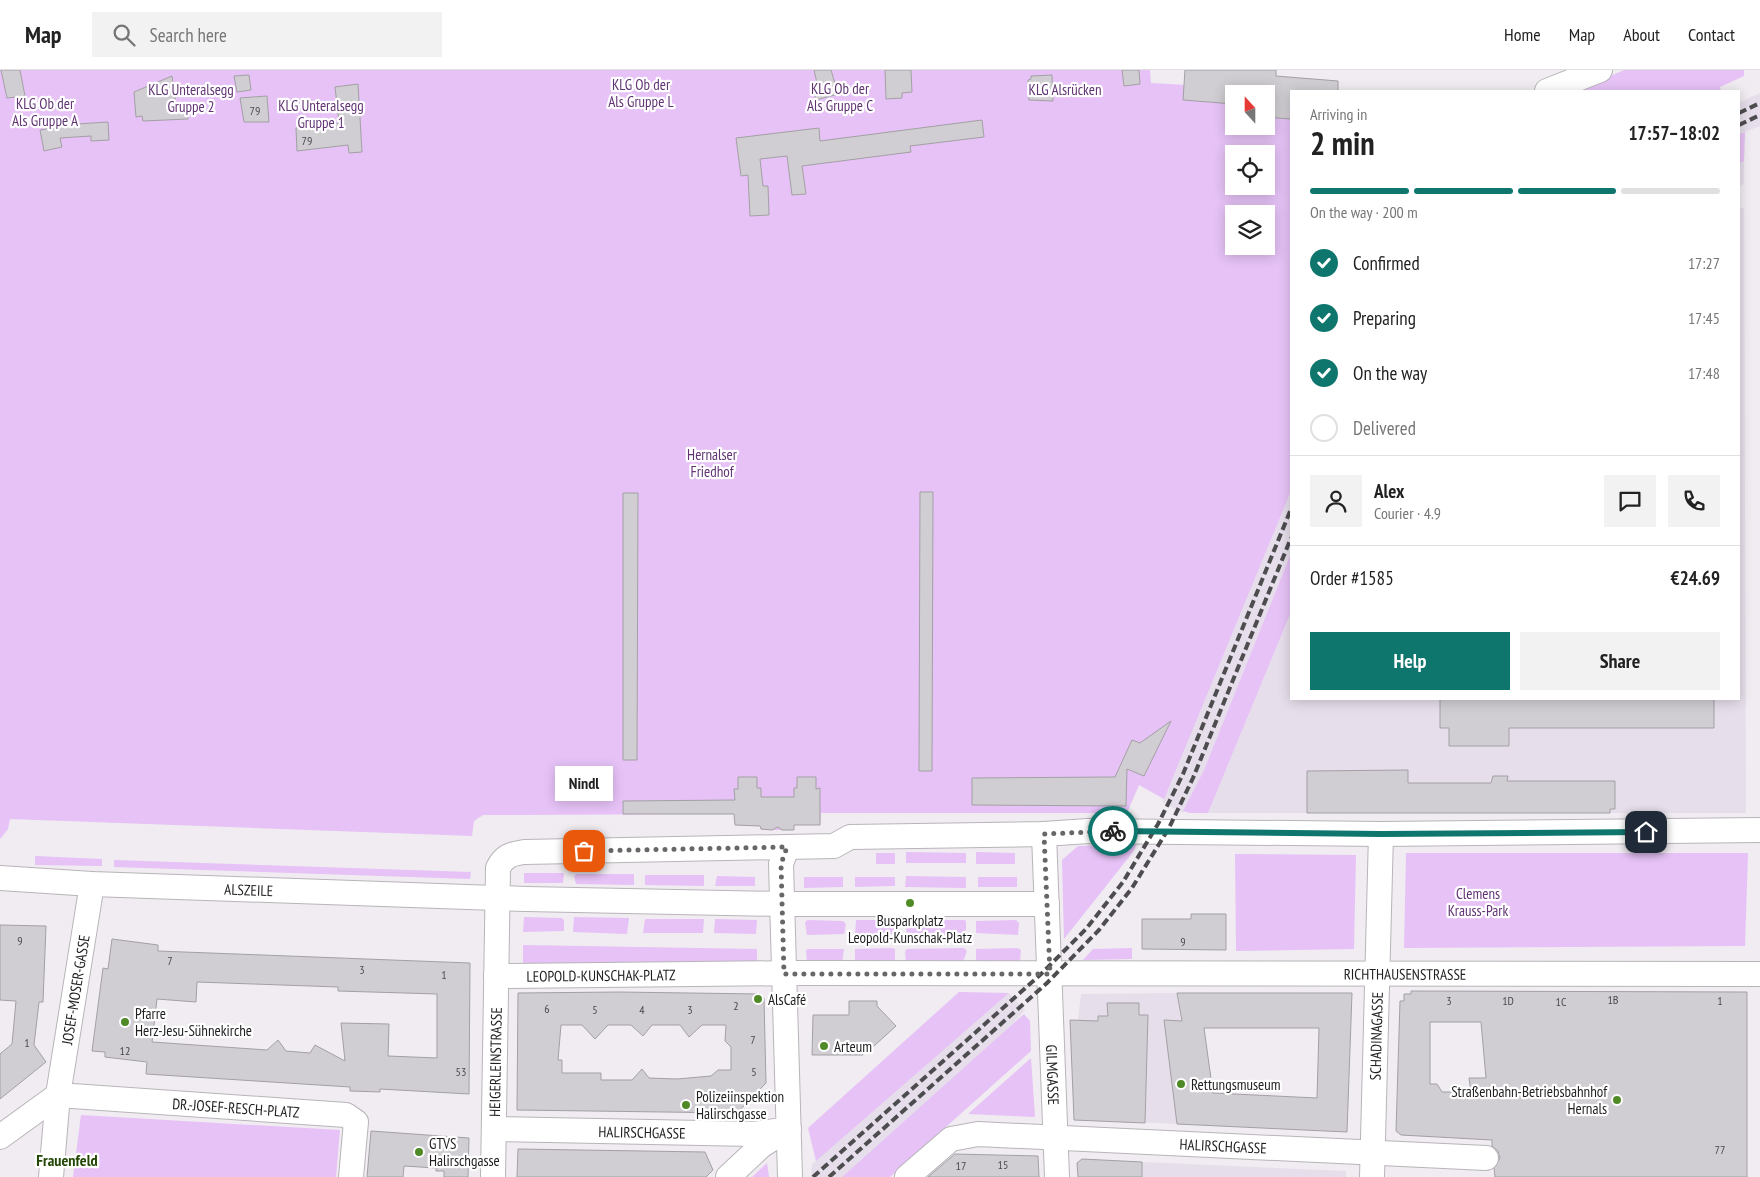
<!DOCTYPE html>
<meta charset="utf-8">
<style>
:root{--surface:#fff;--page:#f2f2f2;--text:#222;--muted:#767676;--line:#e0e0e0;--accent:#0f766e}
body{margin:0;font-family:"PT Sans Narrow",sans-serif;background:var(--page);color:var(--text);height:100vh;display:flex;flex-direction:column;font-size:19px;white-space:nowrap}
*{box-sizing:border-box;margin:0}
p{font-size:16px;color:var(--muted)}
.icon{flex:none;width:28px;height:28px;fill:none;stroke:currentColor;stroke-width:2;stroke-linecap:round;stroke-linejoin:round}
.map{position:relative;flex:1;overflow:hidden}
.panel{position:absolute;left:1290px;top:20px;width:450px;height:610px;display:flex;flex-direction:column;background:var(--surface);border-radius:0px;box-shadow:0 2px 12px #0003}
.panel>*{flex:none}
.needle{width:32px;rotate:339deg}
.buttons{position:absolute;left:1225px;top:15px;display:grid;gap:10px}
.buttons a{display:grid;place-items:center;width:50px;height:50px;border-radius:0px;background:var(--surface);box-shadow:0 2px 12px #0003;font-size:25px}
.pin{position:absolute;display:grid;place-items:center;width:42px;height:42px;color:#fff;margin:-21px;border-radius:10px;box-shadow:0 2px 8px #0006}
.courier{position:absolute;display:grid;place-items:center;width:50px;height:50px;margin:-25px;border:4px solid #0f766e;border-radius:50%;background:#fff;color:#222;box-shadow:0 1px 6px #0007}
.bubble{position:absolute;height:35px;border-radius:0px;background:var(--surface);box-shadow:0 2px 12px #0003;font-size:16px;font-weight:700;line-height:35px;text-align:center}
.head em{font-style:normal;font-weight:700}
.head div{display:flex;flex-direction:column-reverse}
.head{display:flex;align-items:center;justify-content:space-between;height:85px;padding:0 20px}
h1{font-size:32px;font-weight:700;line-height:38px}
.bar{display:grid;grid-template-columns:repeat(4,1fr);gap:8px 5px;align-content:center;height:60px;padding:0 20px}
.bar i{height:6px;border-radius:4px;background:var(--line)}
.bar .current{background:var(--accent)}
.bar p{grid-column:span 4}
.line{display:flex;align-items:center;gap:12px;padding:0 20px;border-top:1px solid var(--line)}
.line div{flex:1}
.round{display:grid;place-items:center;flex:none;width:52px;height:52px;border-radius:0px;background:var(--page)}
ol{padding:0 20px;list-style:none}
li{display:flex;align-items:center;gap:15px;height:55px}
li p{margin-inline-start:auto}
li .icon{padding:5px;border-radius:50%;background:var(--accent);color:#fff;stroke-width:4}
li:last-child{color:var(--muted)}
li i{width:28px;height:28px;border:2px solid var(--line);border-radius:50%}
.primary-button{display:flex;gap:10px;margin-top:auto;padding:10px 20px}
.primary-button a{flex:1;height:58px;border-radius:0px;background:var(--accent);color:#fff;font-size:20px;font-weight:700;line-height:58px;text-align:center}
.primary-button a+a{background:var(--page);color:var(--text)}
header{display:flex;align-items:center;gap:30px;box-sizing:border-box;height:70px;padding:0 25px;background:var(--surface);border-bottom:1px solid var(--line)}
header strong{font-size:24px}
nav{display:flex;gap:28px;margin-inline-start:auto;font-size:18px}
.search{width:350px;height:45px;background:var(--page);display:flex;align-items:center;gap:12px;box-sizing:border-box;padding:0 18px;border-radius:0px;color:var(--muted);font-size:19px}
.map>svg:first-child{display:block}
.built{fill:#e6deea}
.green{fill:#e6c2f6;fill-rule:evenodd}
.building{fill:#d1ced3;stroke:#a3a0a5;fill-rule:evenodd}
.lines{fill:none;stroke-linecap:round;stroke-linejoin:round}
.minor-casing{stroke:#b8b5b9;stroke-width:26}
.minor{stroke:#fff;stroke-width:24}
.rail{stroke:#4d4c4e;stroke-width:4;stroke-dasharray:8 4;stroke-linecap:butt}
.done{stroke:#686669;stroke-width:5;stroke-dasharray:0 9}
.route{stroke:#0f766e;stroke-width:6}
.poi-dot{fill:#508a26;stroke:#fff;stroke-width:2}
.labels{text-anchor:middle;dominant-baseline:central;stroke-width:4.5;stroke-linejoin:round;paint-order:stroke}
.number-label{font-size:12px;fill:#4c4a4d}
.park-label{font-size:15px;fill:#613474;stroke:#fff}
.street-label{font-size:15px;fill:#1f1e20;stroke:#fff}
.poi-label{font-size:15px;fill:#1f1e20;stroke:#fff;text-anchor:start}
.neighbourhood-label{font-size:16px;font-weight:bold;fill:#224603;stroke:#fff}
</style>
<header>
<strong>Map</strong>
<div class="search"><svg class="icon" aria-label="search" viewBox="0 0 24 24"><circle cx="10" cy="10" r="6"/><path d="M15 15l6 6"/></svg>Search here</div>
<nav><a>Home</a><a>Map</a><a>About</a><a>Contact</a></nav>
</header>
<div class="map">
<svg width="1760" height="1107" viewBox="0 0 1760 1107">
<rect width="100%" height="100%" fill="#f0ecf1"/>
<path class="built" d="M1760,23v33l-21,8v-31z
M1744,91v23l-5,3v-23z
M1739,138h5l2,605h-538l83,-201v87h448z
M1291,421v62l-87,217 -21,43 -21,-11z
M1009,923l16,17 -20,22 -163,145h-31l1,-13z
M1177,923l18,132 -94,-5 -31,-100h8l3,-26z
M1142,1092l204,9v6h-204z"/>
<path class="green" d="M0,0h1150l1,13 145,8h-5v400l-127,308 -25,-14 -12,28h-306l-1,12h-26v5h-33v-4l-26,-1 -1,-11 -251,1 -9,6 -2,15 -462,-17 -2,10 -8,10zM1234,24h32v32h-32zM1234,84h32v32h-32zM1234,144h32v32h-32z
M1624,0h120v6l-24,11 1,4h-145z
M1745,62l-1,29 -5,3v-30z
M1291,483v59l-83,201h-18l-7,-2 21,-41z
M1137,774l-4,8 -69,87 -2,-79 16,-14z
M906,782l60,1v10h-60z
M976,782l39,1v11h-39z
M876,783h19v11h-19z
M1406,783h342l-3,93 -341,2z
M1235,784l121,1 -2,94 -118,2z
M35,786l67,3v7l-67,-1z
M114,790l357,12 -1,7 -356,-12z
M524,803h40l-1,10h-39z
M576,804h58v11l-58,-1 -2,-8z
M645,805h59v11l-59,-1z
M717,806l38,1v9h-40z
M906,806l60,1v11l-61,-1z
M804,807h39v10l-39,1z
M855,807h40v9l-40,1z
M978,807h39v10h-39z
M524,847l38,1 2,2v11l-41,1z
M574,847l55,1 -2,16 -54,-2z
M645,849h59l-1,14h-60z
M715,849l42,1 -1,14 -42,-1z
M807,850l36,1 3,3 -2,10 -37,1 -2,-12z
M856,850h38l2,2 -1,12 -40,1z
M905,850h59l2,1v12l-3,2h-56z
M1016,850l3,3 -1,12 -42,-2v-12z
M523,875l234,4v14h-234z
M892,878l3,1v14h-40v-14z
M964,878l3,3 -4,11h-57l-1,-11 2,-2z
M1017,878l4,2 -1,11 -2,2 -42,-2v-12z
M1132,878v11l-49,1 10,-11z
M808,879h36l-2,14h-35l-1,-13z
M959,922l50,1 -193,168 -8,-33z
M1024,944l6,7 1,30 -141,126h-48z
M1031,988l4,59 -67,-3z
M81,1045l259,15 -4,47h-263z
M767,1093l2,14h-17z"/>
<path class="building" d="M1,0h19l5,26 -18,2z
M814,0h17l7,24 -22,6 -4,-16 5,-1z
M885,0h26l1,22 -10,1v5l-16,1z
M1122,0h17l1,14 -16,2z
M1185,0h91v6l62,5v10h-47v28l-25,-2v-23h-32v10l-51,-4z
M249,5l2,15 -14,2 -3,-16z
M1052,5l1,26 -24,-1 -1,-20 3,-1v-3z
M172,6l4,28 11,-1 1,16 -45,2 -1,-5 -6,1 -2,-25z
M358,14l4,68 -13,1 -1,-8 -51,6 -1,-23 43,-5 -4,-36z
M267,26l2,26h-25l-4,-24z
M982,50l2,17 -74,9 1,6 -109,14 4,28 -14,1 -5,-39 -27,3 3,27h5l1,29 -19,1 -2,-41 -7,1 -5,-38 83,-10 1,13z
M108,52l1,18 -18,1v-5l-31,2 2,9 -18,4 -4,-21 6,-1v-3z
M920,422h13l-1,279h-13z
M623,423h15l-1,267h-14z
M1440,629h274v29h-205v18h-60v-18h-9z
M1171,651l-27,55 -17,-7 -1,37 -154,-1v-27l143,-1 17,-37 8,3z
M1408,700v13h83l2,-7h15l-1,5h108v28h-5v4h-303v-42z
M738,707h19v11h4v9h33v-9h3v-11h19v12l4,-1v37h-26v5h-12l-4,-3 -6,3 -11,-1 -1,-3 -25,-1 -1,-11h-111v-13l112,-1 -1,-11h4z
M1191,844h35v36l-84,-1v-30h49z
M0,855l46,1 -3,76h-4l-5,43 12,17 -46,37v-45l12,-10 4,-43 -16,-1z
M112,869l46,6v6l312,12 -1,131 -89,-5v3l-30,-1v-4l-204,-13 1,-12 -42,-5v-5l-13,-1 11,-83 5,1zM197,912l141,5v4l99,3v64l-49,-2 1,-32 -48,-1 4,38 -30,-16 -5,8 -24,-2 -8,-11 -11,10 -115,-8 5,-43 39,3z
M1411,921l336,1v185h-252l-1,-9 6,-10 -2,-7 -6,-5v-6l-91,-5 -5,-4 4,-130h4v-7h7zM1430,952h51l5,56h-17l2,14h-29l-5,-8h-7z
M619,922l141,2 4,4 2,85 -29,30 -220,-3 1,-117zM561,955h21l13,14 13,-14h23l12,11 9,-11h28l9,12 13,-12h24l-1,16 6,6v23h-13l-7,6 -34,3 -28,-1 -7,-9 -10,11h-31v-7h-39v-13h-4z
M1177,923h175l-5,139 -170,-8 -13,-104 18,1zM1204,958h115l-2,70 -104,-5z
M849,931h28v5l19,20 -22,20 -11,1v8h-51l1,-40h36z
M1107,933h32v12h9l-3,108 -71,-3 -4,-100 28,1v-5h10z
M371,1061l98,7 -1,39h-24v-6h-8v-3l-32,-2 -1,11h-36z
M518,1079l187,3 8,18 -7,7h-189z
M955,1084l83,2 1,21h-111z
M1082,1089l60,3v15h-64l-1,-14z"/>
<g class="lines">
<defs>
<g id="minor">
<path d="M1547,21l53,-21"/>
<path id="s1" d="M1044,764l13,343"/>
<path d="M787,777l-6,17 9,313"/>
<path id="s2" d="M0,808l92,6 434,15 257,5h264"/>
<path id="s3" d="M496,906l305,-3 959,1"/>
<path id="s4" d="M494,1059l260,5 35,-5"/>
<path id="s5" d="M0,1067l58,-42 288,20 10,7 -5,55"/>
<path id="s6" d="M51,1107l7,-82 34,-211"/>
<path id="s7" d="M493,1107l5,-309c6,-12 13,-14 26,-16l310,-6 16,-9 194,-3 44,-3 293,3 379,-4"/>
<path d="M728,1107l33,-31 22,-14"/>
<path id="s8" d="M907,1107l44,-38 27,-5 508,24"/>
<path id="s9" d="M1372,1107l9,-343"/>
</g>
</defs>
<use href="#minor" class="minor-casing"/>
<use href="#minor" class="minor"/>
<path class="rail" d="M1739,43l21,-10
M1739,55l21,-10
M813,1107l227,-202 46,-46 37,-47 35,-58 25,-50 108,-265
M829,1107l218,-194 52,-53 33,-42 37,-60 24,-50 98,-240"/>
</g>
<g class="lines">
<path class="done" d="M584,781l203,-4 -6,17 3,110h266l-6,-140 69,-3"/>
<path class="route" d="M1113,761l268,3 265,-2"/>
</g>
<g class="poi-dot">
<circle cx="910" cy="833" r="5"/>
<circle cx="758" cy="929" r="5"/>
<circle cx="125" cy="952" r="5"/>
<circle cx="824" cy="976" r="5"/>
<circle cx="1181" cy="1014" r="5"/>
<circle cx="1617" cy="1030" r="5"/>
<circle cx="686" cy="1035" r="5"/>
<circle cx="419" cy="1082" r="5"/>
</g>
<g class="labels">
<g class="number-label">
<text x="255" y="40">79</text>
<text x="307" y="70">79</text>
<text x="20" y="870">9</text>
<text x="1183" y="871">9</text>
<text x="170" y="890">7</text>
<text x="362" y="899">3</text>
<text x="444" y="904">1</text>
<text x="1613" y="929">1B</text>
<text x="1449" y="930">3</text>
<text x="1508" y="930">1D</text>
<text x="1720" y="930">1</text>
<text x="1561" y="931">1C</text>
<text x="736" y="935">2</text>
<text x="547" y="938">6</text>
<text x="595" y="939">5</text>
<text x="642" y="939">4</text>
<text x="690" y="939">3</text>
<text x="753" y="969">7</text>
<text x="27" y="972">1</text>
<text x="125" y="980">12</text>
<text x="461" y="1001">53</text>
<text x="754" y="1001">5</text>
<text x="1720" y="1079">77</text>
<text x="1003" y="1094">15</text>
<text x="961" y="1095">17</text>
</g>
<g class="park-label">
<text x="641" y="14">KLG Ob der<tspan x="641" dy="17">Als Gruppe L</tspan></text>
<text x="840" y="18">KLG Ob der<tspan x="840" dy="17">Als Gruppe C</tspan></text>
<text x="191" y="19">KLG Unteralsegg<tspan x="191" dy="17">Gruppe 2</tspan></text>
<text x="1065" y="19">KLG Alsrücken</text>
<text x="45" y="33">KLG Ob der<tspan x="45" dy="17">Als Gruppe A</tspan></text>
<text x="321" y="35">KLG Unteralsegg<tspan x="321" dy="17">Gruppe 1</tspan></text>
<text x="712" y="384">Hernalser<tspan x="712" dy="17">Friedhof</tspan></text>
<text x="1478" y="823">Clemens<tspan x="1478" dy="17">Krauss-Park</tspan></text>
</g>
<g class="street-label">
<text stroke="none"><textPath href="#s2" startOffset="249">ALSZEILE</textPath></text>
<text stroke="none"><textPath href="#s3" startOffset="909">RICHTHAUSENSTRASSE</textPath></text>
<text stroke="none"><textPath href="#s3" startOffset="105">LEOPOLD-KUNSCHAK-PLATZ</textPath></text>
<text stroke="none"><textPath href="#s6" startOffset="189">JOSEF-MOSER-GASSE</textPath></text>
<text stroke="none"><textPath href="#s9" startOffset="141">SCHADINAGASSE</textPath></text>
<text stroke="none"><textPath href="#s7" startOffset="115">HEIGERLEINSTRASSE</textPath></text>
<text stroke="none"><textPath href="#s1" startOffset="241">GILMGASSE</textPath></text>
<text stroke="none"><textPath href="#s5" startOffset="250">DR.-JOSEF-RESCH-PLATZ</textPath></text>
<text stroke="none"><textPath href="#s4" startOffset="148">HALIRSCHGASSE</textPath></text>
<text stroke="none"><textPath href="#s8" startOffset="331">HALIRSCHGASSE</textPath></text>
</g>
<g class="poi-label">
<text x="910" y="850" text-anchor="middle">Busparkplatz<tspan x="910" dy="17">Leopold-Kunschak-Platz</tspan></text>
<text x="768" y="929">AlsCafé</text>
<text x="135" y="943">Pfarre<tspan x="135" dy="17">Herz-Jesu-Sühnekirche</tspan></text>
<text x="834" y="976">Arteum</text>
<text x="1191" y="1014">Rettungsmuseum</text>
<text x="1607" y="1021" text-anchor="end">Straßenbahn-Betriebsbahnhof<tspan x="1607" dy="17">Hernals</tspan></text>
<text x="696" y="1026">Polizeiinspektion<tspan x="696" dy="17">Halirschgasse</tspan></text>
<text x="429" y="1073">GTVS<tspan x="429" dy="17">Halirschgasse</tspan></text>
</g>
<g class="neighbourhood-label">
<text x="67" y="1090">Frauenfeld</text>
</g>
</g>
</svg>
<div class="buttons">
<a><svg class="needle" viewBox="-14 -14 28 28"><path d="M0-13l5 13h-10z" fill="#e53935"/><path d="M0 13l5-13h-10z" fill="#767676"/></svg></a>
<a><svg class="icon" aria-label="locate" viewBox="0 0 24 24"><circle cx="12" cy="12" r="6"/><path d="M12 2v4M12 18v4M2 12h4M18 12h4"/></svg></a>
<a><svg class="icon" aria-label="layers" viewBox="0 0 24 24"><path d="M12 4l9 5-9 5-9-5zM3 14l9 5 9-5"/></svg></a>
</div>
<div class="pin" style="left:584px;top:781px;background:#ea580c"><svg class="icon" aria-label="bag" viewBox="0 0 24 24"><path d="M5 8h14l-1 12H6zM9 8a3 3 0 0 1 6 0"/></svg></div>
<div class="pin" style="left:1646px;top:762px;background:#1f2937"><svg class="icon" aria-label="home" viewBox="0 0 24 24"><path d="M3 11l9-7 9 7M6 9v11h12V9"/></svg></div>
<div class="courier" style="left:1113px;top:761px"><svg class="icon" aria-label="bike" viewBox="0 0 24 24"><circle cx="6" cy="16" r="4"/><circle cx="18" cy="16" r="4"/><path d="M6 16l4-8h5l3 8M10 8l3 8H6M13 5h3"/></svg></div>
<div class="bubble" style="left:555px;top:696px;width:58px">Nindl</div>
<section class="panel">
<div class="head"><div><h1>2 min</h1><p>Arriving in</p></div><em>17:57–18:02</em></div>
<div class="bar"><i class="current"></i><i class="current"></i><i class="current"></i><i></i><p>On the way · 200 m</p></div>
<ol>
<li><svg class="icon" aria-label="check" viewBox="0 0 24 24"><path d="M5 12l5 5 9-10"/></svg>Confirmed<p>17:27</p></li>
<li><svg class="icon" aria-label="check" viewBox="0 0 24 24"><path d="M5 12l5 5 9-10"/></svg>Preparing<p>17:45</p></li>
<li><svg class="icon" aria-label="check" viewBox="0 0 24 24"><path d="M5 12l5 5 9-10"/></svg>On the way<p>17:48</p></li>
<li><i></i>Delivered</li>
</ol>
<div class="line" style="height:90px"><a class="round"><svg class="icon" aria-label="person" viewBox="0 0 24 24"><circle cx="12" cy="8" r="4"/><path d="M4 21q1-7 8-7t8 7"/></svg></a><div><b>Alex</b><p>Courier · 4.9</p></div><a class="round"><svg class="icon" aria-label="chat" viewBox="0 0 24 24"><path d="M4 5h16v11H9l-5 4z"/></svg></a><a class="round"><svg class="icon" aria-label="phone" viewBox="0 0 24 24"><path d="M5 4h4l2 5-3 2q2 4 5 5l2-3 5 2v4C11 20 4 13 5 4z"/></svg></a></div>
<div class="line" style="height:65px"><div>Order #1585</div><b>€24.69</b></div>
<div class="primary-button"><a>Help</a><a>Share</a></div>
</section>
</div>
